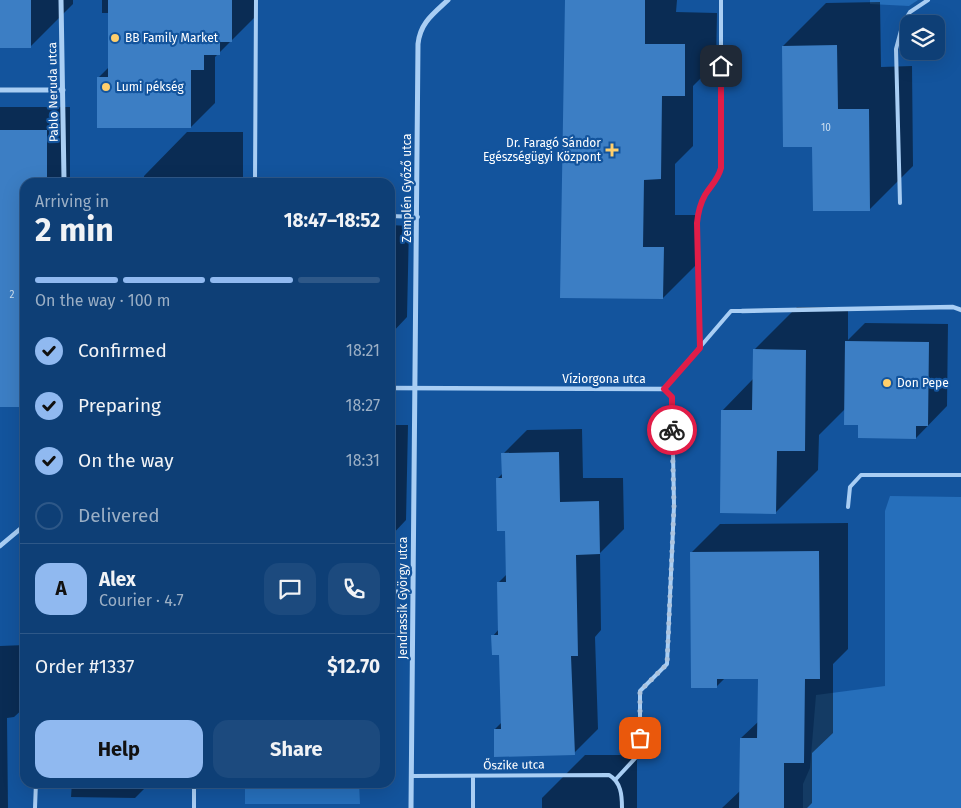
<!DOCTYPE html>
<meta charset="utf-8">
<style>
:root{--surface:#0e3f76;--page:#1c4a7e;--text:#f1f3f6;--muted:#9bafc5;--line:#2e5888;--accent:#90b9f0}
body{margin:0;font-family:"Fira Sans",sans-serif;background:var(--page);color:var(--text);height:100vh;display:flex;flex-direction:column;font-size:19px;white-space:nowrap}
*{box-sizing:border-box;margin:0}
p{font-size:16px;color:var(--muted)}
.icon{flex:none;width:28px;height:28px;fill:none;stroke:currentColor;stroke-width:2;stroke-linecap:round;stroke-linejoin:round}
.map{position:relative;flex:1;overflow:hidden}
.sheet{position:absolute;left:20px;top:178px;width:375px;height:610px;display:flex;flex-direction:column;background:var(--surface);border-radius:15px;box-shadow:0 5px 20px #0002,0 0 0 1px var(--line)}
.sheet>*{flex:none}
.tools{position:absolute;left:900px;top:15px;display:grid;gap:10px}
.tools a{display:grid;place-items:center;width:45px;height:45px;border-radius:10px;background:var(--surface);box-shadow:0 5px 20px #0002,0 0 0 1px var(--line);font-size:25px}
.pin{position:absolute;display:grid;place-items:center;width:42px;height:42px;color:#fff;margin:-21px;border-radius:10px;box-shadow:0 2px 8px #0006}
.courier{position:absolute;display:grid;place-items:center;width:50px;height:50px;margin:-25px;border:4px solid #e11d48;border-radius:50%;background:#fff;color:#222;box-shadow:0 1px 6px #0007}
.head em{font-style:normal;font-weight:700}
.head div{display:flex;flex-direction:column-reverse}
.head{display:flex;align-items:center;justify-content:space-between;height:85px;padding:0 15px}
h1{font-size:32px;font-weight:700;line-height:38px}
.bar{display:grid;grid-template-columns:repeat(4,1fr);gap:8px 5px;align-content:center;height:60px;padding:0 15px}
.bar i{height:6px;border-radius:4px;background:var(--line)}
.bar .current{background:var(--accent)}
.bar p{grid-column:span 4}
.line{display:flex;align-items:center;gap:12px;padding:0 15px;border-top:1px solid var(--line)}
.line div{flex:1}
.round{display:grid;place-items:center;flex:none;width:52px;height:52px;border-radius:15px;background:var(--page)}
ol{padding:0 15px;list-style:none}
li{display:flex;align-items:center;gap:15px;height:55px}
li p{margin-inline-start:auto}
li .icon{padding:5px;border-radius:50%;background:var(--accent);color:#111;stroke-width:4}
li:last-child{color:var(--muted)}
li i{width:28px;height:28px;border:2px solid var(--line);border-radius:50%}
.button{display:flex;gap:10px;margin-top:auto;padding:10px 15px}
.button a{flex:1;height:58px;border-radius:15px;background:var(--accent);color:#111;font-size:20px;font-weight:700;line-height:58px;text-align:center}
.button a+a{background:var(--page);color:var(--text)}
.map>svg:first-child{display:block}
.green{fill:#266fbb}
.shadow{fill:#0007}
.building{fill:#3c7ec4}
.lines{fill:none;stroke-linecap:round;stroke-linejoin:round}
.service{stroke:#a9cef4;stroke-width:4}
.pedestrian{stroke:#a9cef4;stroke-width:4.5}
.minor{stroke:#a9cef4;stroke-width:5}
.done{stroke:#acc3dd;stroke-width:5;stroke-dasharray:0 9}
.route{stroke:#e11d48;stroke-width:6}
.poi-dot{fill:#ffcf6c;stroke:#13549d;stroke-width:2}
.labels{text-anchor:middle;dominant-baseline:central;stroke-width:4.5;stroke-linejoin:round;paint-order:stroke}
.number-label{font-size:10px;fill:#cedff0}
.poi-label{font-size:12px;fill:#fff;stroke:#13549d;text-anchor:start}
.street-label{font-size:12px;fill:#fff;stroke:#13549d}
</style>
<div class="map">
<svg width="961" height="808" viewBox="0 0 961 808">
<rect width="100%" height="100%" fill="#13549d"/>
<path class="green" d="M870,0h48l-9,6 -39,-2z
M890,496l71,1v311h-158v-24l7,-16 6,-73 69,-9v-175z
M245,783h114l1,21h-115z"/>
<path class="shadow" d="M0,0h73v4l-43,43h-30z
M102,0h155l-2,17 -40,40v46l-24,24 -93,-49 11,-11v-54h-7z
M567,0h110l-1,12 41,1 -1,50 -23,23v60l-18,18v51h20v51l-32,32 -101,-1z
M880,2l1,65 31,-1 1,100 -43,43 -57,-63 -30,-100 43,-43z
M0,107h70v75h-45v224h-25z
M187,132h56v50h-99v-6z
M390,225l19,1 -2,91 -17,18z
M797,307h51v33l17,-17 83,1 -1,82 -31,32 -56,-14 -15,-15 -26,26 -1,35 -43,43 -53,-102 31,-32 1,-29z
M390,425h18l-2,95 -16,17z
M582,429l1,49h40l1,51 -24,24 1,77 -6,7 3,92 -24,24 -79,-24 7,-7 -1,-68 -8,-18 6,-7 -1,-46 9,-9 -1,-44 -9,-51 6,-6v-19l24,-24z
M848,523v126l-15,15v69l-21,20v50l-5,5h-85l19,-18v-52l18,-17v-43h-34l-9,9 -25,-134 29,-29z
M25,645v62l-11,10 -7,1 1,90h-8v-162z
M585,755h52v53h-95v-10z
M72,782h79l-16,16 -64,-1z"/>
<path class="building" d="M0,0h31v48h-31z
M108,0h124v42h-12v13h-16v15h-13v58h-94v-51h11z
M565,0h80v44h40v52h-23l-1,83 -17,1 -1,67h21l-1,52 -103,-1z
M837,45l1,64h31l1,102h-57l-1,-64h-29l-1,-101z
M0,130h47v52h-22v225h-25z
M845,341l84,1 -1,84h-12v13l-58,-1v-13h-14z
M753,349l53,1 -1,101h-28l-1,63 -56,-1 1,-103h31z
M559,452l1,50 39,-1 1,53 -24,1 2,101h-7l4,99 -81,2v-28h7l-2,-74h-7l-1,-20h7l-1,-53h9l-1,-51h-8l-1,-53h6l-1,-25z
M819,551l1,128h-15l-1,84h-20v45h-45l1,-70h17l1,-59h-41v9h-26l-1,-136z"/>
<g class="lines">
<path class="service" d="M255,182l1,-182
M900,203l-4,-154 7,-26 7,-11 18,-12
M390,216l28,1
M700,348l-3,-125c1,-10 3,-19 8,-28 6,-10 13,-15 16,-27v-168
M848,507l2,-20 11,-12h100
M412,776l197,-1c12,7 13,20 13,33
M616,779l24,-26v-62l27,-27 7,-158 -2,-109 -8,-8 67,-78h11
M35,808l1,-26
M194,808v-26
M473,808v-32"/>
<path class="pedestrian" d="M742,311l211,-4 8,3
M390,388l274,1
M0,546l25,-21"/>
<path class="minor" d="M61,0l3,179 2,3
M0,90h63
M390,592h23
M411,808l7,-764c2,-21 15,-30 30,-44"/>
</g>
<g class="lines">
<path class="done" d="M640,738v-47l27,-27 7,-158 -2,-76"/>
<path class="route" d="M672,430v-33l-8,-8 36,-41 -3,-125c1,-10 3,-19 8,-28 6,-10 13,-15 16,-27v-102"/>
</g>
<g class="poi-dot">
<circle cx="115" cy="38" r="5"/>
<circle cx="106" cy="87" r="5"/>
<path d="M609.5 142.5h5v5h5v5h-5v5h-5v-5h-5v-5h5z"/>
<circle cx="887" cy="383" r="5"/>
</g>
<g class="labels">
<g class="number-label">
<text x="826" y="128">10</text>
<text x="12" y="295">2</text>
</g>
<g class="poi-label">
<text x="125" y="38">BB Family Market</text>
<text x="116" y="87">Lumi pékség</text>
<text x="601" y="143" text-anchor="end">Dr. Faragó Sándor<tspan x="601" dy="14">Egészségügyi Központ</tspan></text>
<text x="897" y="383">Don Pepe</text>
</g>
<g class="street-label">
<text transform="translate(53 92) rotate(-91)">Pablo Neruda utca</text>
<text transform="translate(407 188) rotate(-90)">Zemplén Győző utca</text>
<text x="604" y="379">Víziorgona utca</text>
<text transform="translate(403 598) rotate(-90)">Jendrassik György utca</text>
<text transform="translate(514 765) rotate(-1)">Őszike utca</text>
</g>
</g>
</svg>
<div class="tools">
<a><svg class="icon" aria-label="layers" viewBox="0 0 24 24"><path d="M12 4l9 5-9 5-9-5zM3 14l9 5 9-5"/></svg></a>
</div>
<div class="pin" style="left:640px;top:738px;background:#ea580c"><svg class="icon" aria-label="bag" viewBox="0 0 24 24"><path d="M5 8h14l-1 12H6zM9 8a3 3 0 0 1 6 0"/></svg></div>
<div class="pin" style="left:721px;top:66px;background:#1f2937"><svg class="icon" aria-label="home" viewBox="0 0 24 24"><path d="M3 11l9-7 9 7M6 9v11h12V9"/></svg></div>
<div class="courier" style="left:672px;top:430px"><svg class="icon" aria-label="bike" viewBox="0 0 24 24"><circle cx="6" cy="16" r="4"/><circle cx="18" cy="16" r="4"/><path d="M6 16l4-8h5l3 8M10 8l3 8H6M13 5h3"/></svg></div>
<section class="sheet">
<div class="head"><div><h1>2 min</h1><p>Arriving in</p></div><em>18:47–18:52</em></div>
<div class="bar"><i class="current"></i><i class="current"></i><i class="current"></i><i></i><p>On the way · 100 m</p></div>
<ol>
<li><svg class="icon" aria-label="check" viewBox="0 0 24 24"><path d="M5 12l5 5 9-10"/></svg>Confirmed<p>18:21</p></li>
<li><svg class="icon" aria-label="check" viewBox="0 0 24 24"><path d="M5 12l5 5 9-10"/></svg>Preparing<p>18:27</p></li>
<li><svg class="icon" aria-label="check" viewBox="0 0 24 24"><path d="M5 12l5 5 9-10"/></svg>On the way<p>18:31</p></li>
<li><i></i>Delivered</li>
</ol>
<div class="line" style="height:90px"><b class="round" style="background:var(--accent);color:#111">A</b><div><b>Alex</b><p>Courier · 4.7</p></div><a class="round"><svg class="icon" aria-label="chat" viewBox="0 0 24 24"><path d="M4 5h16v11H9l-5 4z"/></svg></a><a class="round"><svg class="icon" aria-label="phone" viewBox="0 0 24 24"><path d="M5 4h4l2 5-3 2q2 4 5 5l2-3 5 2v4C11 20 4 13 5 4z"/></svg></a></div>
<div class="line" style="height:65px"><div>Order #1337</div><b>$12.70</b></div>
<div class="button"><a>Help</a><a>Share</a></div>
</section>
</div>
